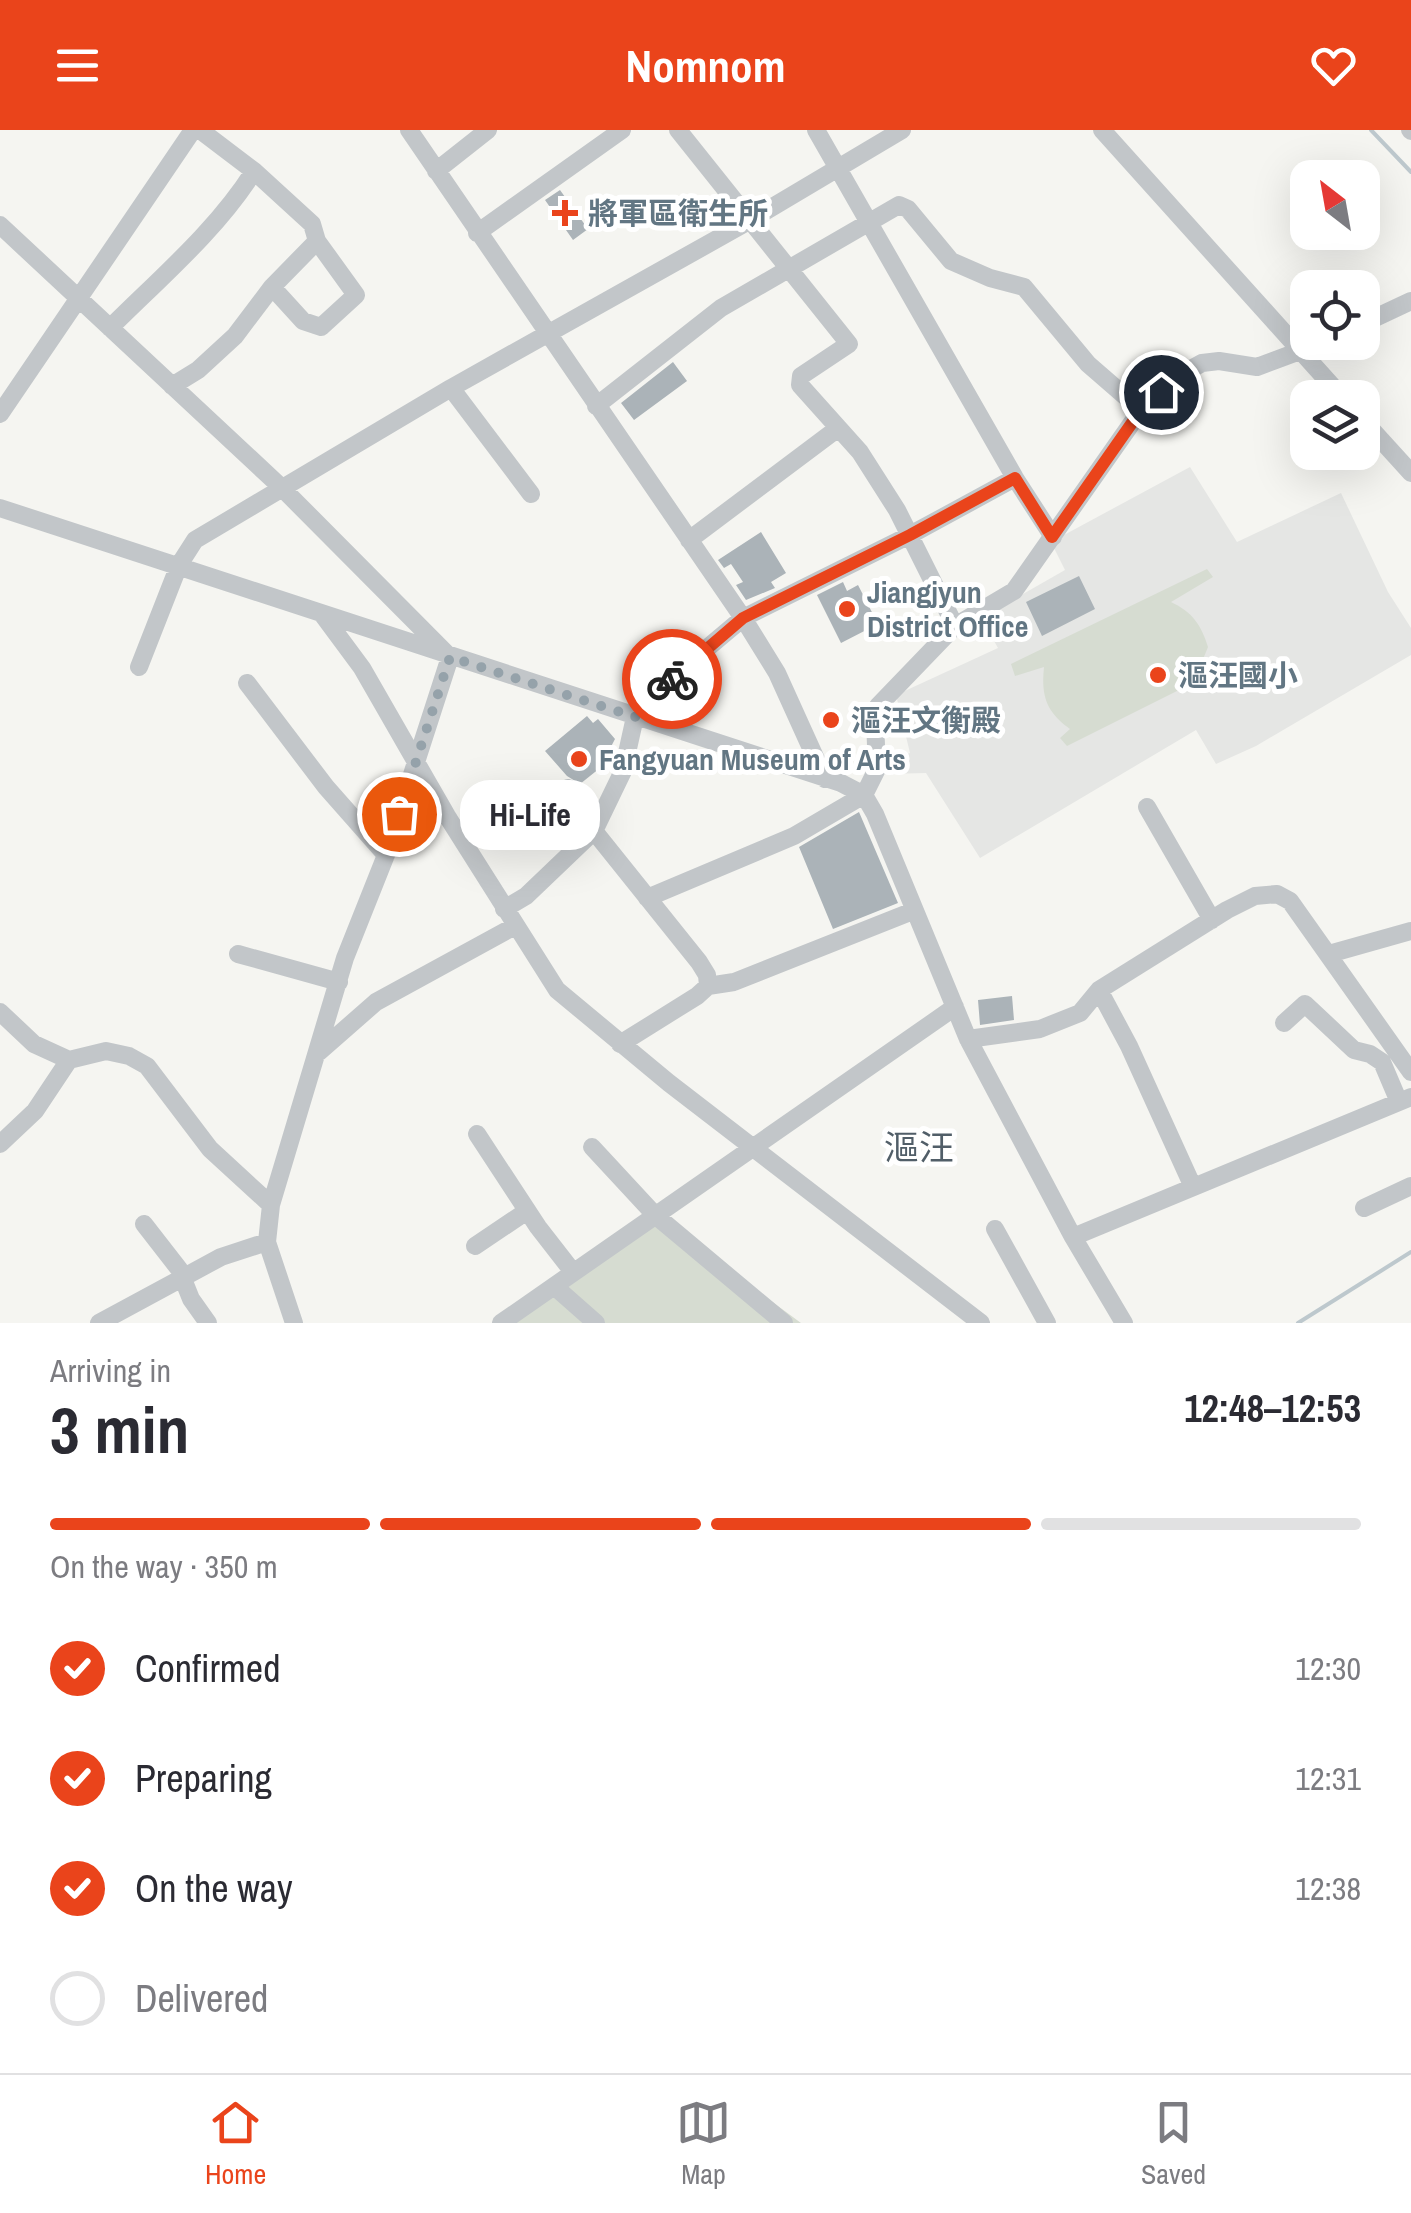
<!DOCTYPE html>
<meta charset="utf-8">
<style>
:root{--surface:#fff;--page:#f2f2f3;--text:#2b2b33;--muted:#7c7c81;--line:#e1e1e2;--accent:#ea441b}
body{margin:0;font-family:"Archivo Narrow","Noto Sans TC",sans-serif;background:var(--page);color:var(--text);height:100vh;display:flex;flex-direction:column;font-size:38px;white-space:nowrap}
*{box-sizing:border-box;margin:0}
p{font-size:32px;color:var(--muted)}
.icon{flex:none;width:55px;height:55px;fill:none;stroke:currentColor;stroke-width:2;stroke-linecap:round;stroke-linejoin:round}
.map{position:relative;height:1193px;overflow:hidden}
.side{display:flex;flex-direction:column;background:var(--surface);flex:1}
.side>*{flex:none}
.needle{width:65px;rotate:329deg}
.buttons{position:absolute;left:1290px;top:30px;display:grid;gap:20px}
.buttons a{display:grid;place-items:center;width:90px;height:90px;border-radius:20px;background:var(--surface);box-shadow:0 10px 40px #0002;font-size:50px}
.pin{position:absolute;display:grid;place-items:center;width:85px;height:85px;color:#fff;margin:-42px;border:5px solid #fff;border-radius:50%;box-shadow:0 2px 10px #0007}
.courier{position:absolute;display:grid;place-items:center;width:100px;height:100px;margin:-50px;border:8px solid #ea441b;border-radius:50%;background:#fff;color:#222;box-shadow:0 2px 12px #0007}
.bubble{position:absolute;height:70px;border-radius:30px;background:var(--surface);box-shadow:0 10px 40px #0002;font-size:32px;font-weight:700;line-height:70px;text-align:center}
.headline em{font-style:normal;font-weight:700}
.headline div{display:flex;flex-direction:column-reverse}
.headline{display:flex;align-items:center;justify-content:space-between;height:170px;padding:0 50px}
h1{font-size:65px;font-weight:700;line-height:75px}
.bar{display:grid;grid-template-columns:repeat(4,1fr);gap:15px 10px;align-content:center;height:120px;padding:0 50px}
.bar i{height:12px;border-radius:8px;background:var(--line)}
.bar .on{background:var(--accent)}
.bar p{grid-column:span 4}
ol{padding:0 50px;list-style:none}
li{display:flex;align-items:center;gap:30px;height:110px}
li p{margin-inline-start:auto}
li .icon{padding:10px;border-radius:50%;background:var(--accent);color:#fff;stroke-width:4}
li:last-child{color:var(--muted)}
li i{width:55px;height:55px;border:5px solid var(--line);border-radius:50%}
header{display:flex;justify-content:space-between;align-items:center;height:130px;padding:0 50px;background:var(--accent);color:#fff;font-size:45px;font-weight:700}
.tab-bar{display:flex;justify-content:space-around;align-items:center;height:140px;border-top:2px solid var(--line);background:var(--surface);font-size:28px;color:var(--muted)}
.tab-bar a{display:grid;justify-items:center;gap:5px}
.tab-bar .on{color:var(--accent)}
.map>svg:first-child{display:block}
.built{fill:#e5e6e4}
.green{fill:#d6dcd1}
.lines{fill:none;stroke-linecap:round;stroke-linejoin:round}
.stream{stroke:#bdc8cd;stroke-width:4}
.building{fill:#abb3b8}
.minor{stroke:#c2c6c9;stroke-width:18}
.done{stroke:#95a2aa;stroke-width:10;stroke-dasharray:0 18}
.route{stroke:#ea441b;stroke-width:12}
.poi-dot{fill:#ea441b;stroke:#fff;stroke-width:4}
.labels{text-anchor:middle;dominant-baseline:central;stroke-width:10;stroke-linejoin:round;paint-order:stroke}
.poi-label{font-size:30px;font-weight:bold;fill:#627683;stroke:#fff;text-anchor:start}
.quarter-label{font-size:35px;fill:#515e68;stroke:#fff}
</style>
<header><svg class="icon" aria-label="menu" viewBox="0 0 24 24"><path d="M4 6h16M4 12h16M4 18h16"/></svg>Nomnom<svg class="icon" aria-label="heart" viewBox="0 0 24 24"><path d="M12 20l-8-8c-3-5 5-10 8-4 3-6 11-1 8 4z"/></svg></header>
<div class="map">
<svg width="1411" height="1193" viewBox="0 0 1411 1193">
<rect width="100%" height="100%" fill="#f5f5f1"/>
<path class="built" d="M1190,337l47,75 104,-49 47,99 23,36v27l-155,91 -40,18 -20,-34 -216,128 -54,-85 -39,1 1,-12 22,-9 -14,-58 102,-47 -17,-30 84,-48 -14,-28z"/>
<path class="green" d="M1207,439l6,8 -42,25c21,10 30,22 37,45l-9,22 21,-10 5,8 -158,79 -7,-8 10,-9c-24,-17 -29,-33 -26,-62l-29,9 -4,-12z
M655,1085l146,108h-300z"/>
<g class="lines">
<path class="stream" d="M1371,0l40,42
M1298,1193l113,-71"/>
</g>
<path class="building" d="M560,60l28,39 -15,11 -28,-40z
M673,232l14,19 -53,39 -13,-17z
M761,402l25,41 -15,9 4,6 -29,12 -10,-15 7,-3 -12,-18 -7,4 -6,-8z
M1079,446l16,33 -53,27 -16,-34z
M843,452l4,9 11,-6 20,39 -37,19 -24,-48z
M587,586l6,7 5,-4 17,20 -15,29 -20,16 -13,-8 -22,-25z
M859,682l39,91 -65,26 -34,-82z
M1012,866l2,24 -34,5 -2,-25z"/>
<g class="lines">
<path class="minor" d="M200,0l54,41 58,53 5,17 39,54 -35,32 -18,-6 -31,-34
M409,0l334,488 34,55 48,106
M678,0l171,214 -48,32 -1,9 60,67 37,58 58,116
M816,0l199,348 38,59
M1102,0l241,268
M1410,0l1,1
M436,41l52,-41
M0,95l282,263 168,169 -64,198 -41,103 -74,247 -4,37 27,81
M477,103l145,-103
M1362,194l49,-23
M110,198c50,-50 106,-97 144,-157
M172,256l26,-16 37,-34 37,-49 45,-46
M451,258l80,106
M596,276l125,-98 178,-103 9,4 43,52 39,17 34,9 64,77 53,46
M0,284l193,-284
M1362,289l49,54
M0,378l841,275 23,12 11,19 93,225 105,198 51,86
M689,410l148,-111
M322,484l40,54 85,148 110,174 112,93 312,240
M139,537l40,-102 16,-25 256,-152 298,-167 153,-91
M247,553l79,104 60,68
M1147,677l65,113
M518,695l50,-37 26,43 105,131 8,13 1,11
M647,768l147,-62 70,-41 13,-26 -2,-48 3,-15 77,-80 59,-35 127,-181 41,-36 20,-11 17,-2 38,6 67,-25
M504,779l22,-13 68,-65 29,-60 12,-54 13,-19 95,-80 167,-83 105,-57
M238,824l101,28
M1329,824l82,-23
M1099,860l30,56 64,141
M0,882l34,32 35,16 37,-9 23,5 18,10 63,83 61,56
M1284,893l21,-19 49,46 16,4 12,8 17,40
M968,909l72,-10 40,-16 19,-23 128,-80 28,-14 22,-2 13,7 121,171
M620,914l77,-48 11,-10 26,-4 179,-71
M319,922l57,-50 139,-76
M477,1004l61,93 35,45
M0,1014l35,-33 34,-51
M592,1017l63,68 129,108
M1364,1078l47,-22
M144,1094l35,45 12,30 17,24
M995,1099l52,94
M1073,1107l338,-140
M475,1116l52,-35
M554,1156l42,37
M99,1193l122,-66 46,-15
M501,1193l454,-316"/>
</g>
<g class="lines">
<path class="done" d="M399,684l51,-157 185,60 13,-19 24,-19"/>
<path class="route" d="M672,549l71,-61 167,-83 105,-57 37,59 89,-127 20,-18"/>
</g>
<g class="poi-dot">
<path d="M560 68h10v10h10v10h-10v10h-10v-10h-10v-10h10z"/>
<circle cx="847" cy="479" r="10"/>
<circle cx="1158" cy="545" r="10"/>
<circle cx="831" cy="590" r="10"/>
<circle cx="579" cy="629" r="10"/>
</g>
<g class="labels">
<g class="poi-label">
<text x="588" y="83">將軍區衛生所</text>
<text x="867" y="462">Jiangjyun<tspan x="867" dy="34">District Office</tspan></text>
<text x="1178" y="545">漚汪國小</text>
<text x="851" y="590">漚汪文衡殿</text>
<text x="599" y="629">Fangyuan Museum of Arts</text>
</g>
<g class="quarter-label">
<text x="919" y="1017">漚汪</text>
</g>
</g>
</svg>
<div class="buttons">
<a><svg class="needle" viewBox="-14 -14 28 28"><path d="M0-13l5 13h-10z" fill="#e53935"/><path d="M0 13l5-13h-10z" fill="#7c7c81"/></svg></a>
<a><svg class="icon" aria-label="locate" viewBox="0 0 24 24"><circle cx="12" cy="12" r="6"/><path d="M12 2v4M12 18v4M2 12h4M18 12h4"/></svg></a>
<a><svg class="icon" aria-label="layers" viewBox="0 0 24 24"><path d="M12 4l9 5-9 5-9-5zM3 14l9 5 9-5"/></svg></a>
</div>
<div class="pin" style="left:399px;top:684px;background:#ea580c"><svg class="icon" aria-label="bag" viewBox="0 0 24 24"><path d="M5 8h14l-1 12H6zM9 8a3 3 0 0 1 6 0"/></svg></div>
<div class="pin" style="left:1161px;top:262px;background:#1f2937"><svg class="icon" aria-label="home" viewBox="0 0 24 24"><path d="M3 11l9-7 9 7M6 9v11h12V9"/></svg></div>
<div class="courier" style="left:672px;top:549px"><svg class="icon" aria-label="bike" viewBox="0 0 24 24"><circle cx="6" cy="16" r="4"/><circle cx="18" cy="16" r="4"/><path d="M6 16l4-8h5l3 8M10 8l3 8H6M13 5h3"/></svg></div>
<div class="bubble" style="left:460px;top:650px;width:140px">Hi-Life</div>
</div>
<section class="side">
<div class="headline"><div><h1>3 min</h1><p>Arriving in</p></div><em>12:48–12:53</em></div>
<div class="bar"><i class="on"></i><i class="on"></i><i class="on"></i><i></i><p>On the way · 350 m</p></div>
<ol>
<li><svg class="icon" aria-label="check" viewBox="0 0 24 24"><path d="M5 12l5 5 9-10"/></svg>Confirmed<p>12:30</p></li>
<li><svg class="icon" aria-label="check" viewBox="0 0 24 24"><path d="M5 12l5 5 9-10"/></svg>Preparing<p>12:31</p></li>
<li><svg class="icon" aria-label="check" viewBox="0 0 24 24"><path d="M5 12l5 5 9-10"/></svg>On the way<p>12:38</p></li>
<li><i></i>Delivered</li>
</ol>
</section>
<nav class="tab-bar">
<a class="on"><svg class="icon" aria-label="home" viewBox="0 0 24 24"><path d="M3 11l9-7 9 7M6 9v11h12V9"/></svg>Home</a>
<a><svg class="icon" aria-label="map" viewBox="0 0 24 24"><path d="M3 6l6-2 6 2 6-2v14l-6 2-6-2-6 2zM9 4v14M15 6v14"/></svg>Map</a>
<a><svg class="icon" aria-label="saved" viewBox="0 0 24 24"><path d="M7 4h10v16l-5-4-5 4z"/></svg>Saved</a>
</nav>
